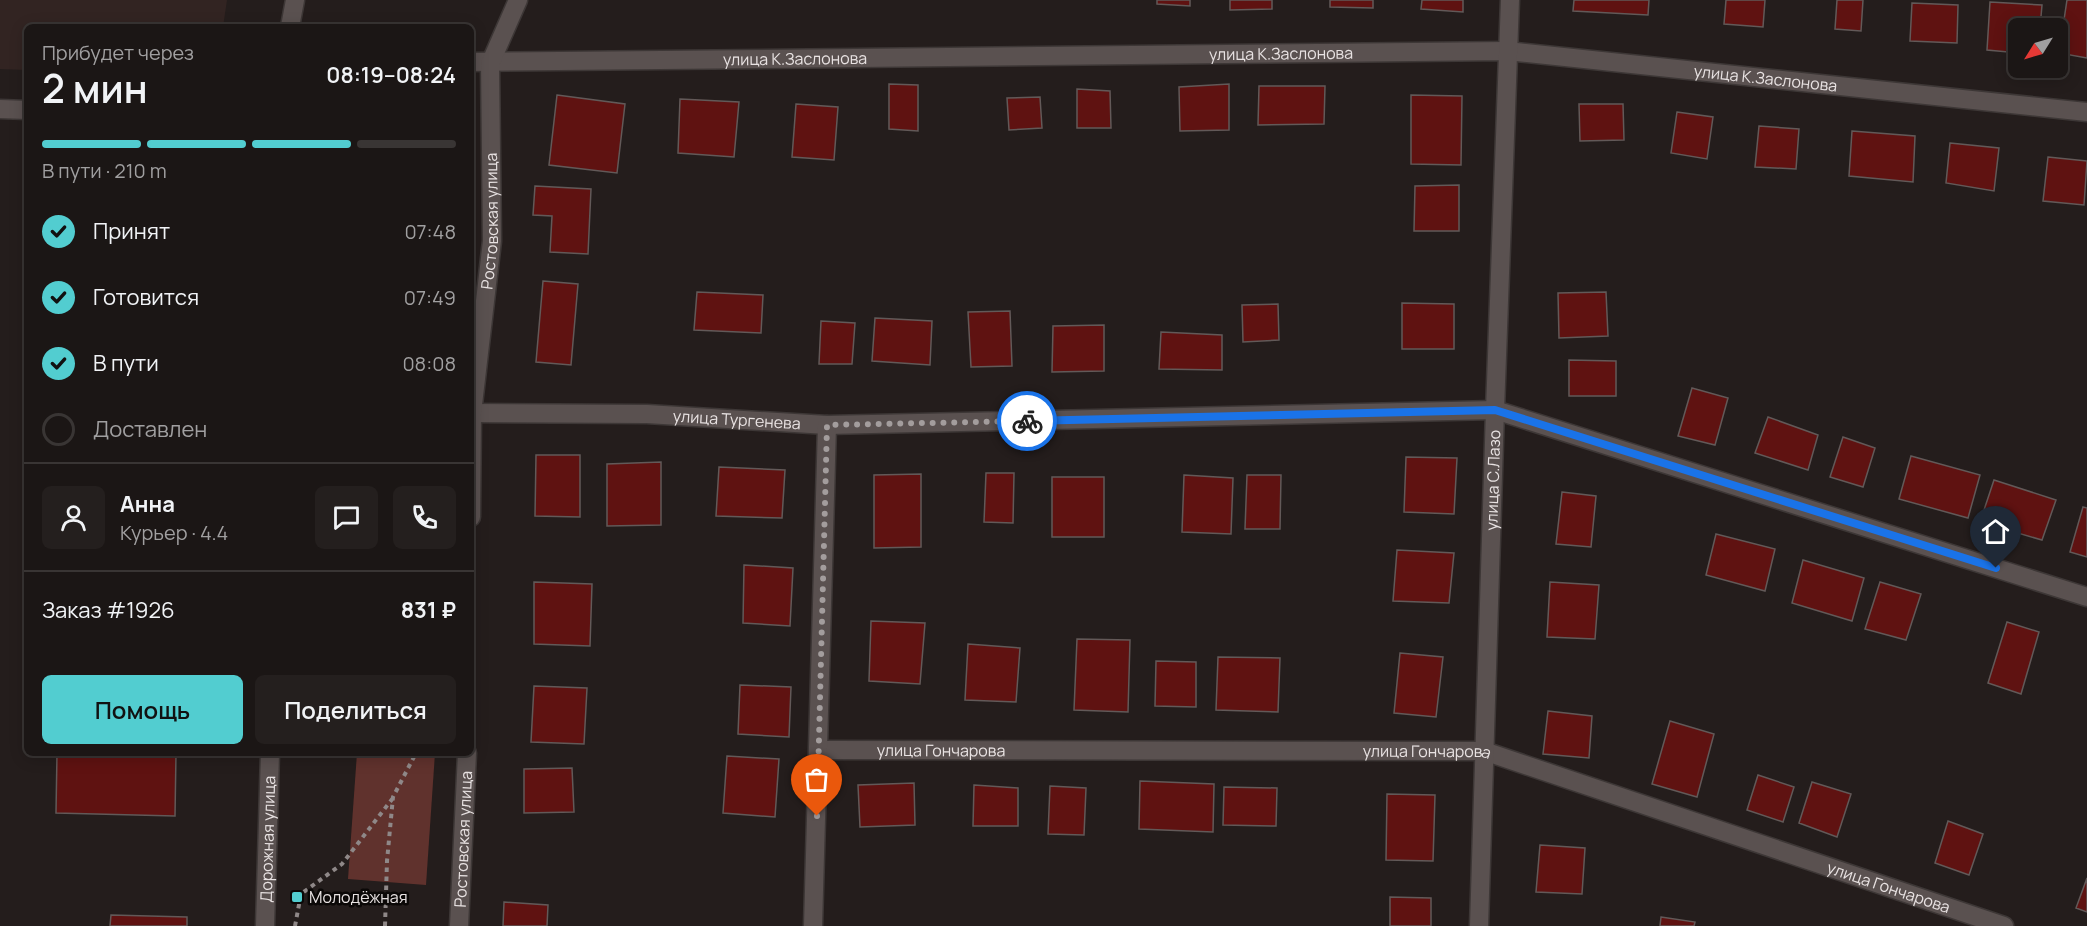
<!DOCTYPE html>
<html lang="ru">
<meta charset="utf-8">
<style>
:root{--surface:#1b1615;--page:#241f1e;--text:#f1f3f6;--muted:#a09fa0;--line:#393534;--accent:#52cdd0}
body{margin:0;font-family:Manrope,sans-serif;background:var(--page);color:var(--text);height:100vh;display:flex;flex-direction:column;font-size:22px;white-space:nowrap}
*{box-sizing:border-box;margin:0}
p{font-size:20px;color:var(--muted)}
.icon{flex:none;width:33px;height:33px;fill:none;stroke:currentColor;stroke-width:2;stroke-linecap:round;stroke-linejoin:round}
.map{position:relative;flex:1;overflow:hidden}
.panel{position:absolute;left:24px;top:24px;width:450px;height:732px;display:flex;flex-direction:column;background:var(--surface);border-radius:9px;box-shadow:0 3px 15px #0003,0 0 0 2px var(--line)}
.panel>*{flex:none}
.needle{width:39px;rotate:233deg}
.controls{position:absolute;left:2008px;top:18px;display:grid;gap:12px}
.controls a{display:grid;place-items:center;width:60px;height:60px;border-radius:9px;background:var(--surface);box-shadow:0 3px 15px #0003,0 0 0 2px var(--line);font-size:30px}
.pin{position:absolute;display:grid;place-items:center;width:51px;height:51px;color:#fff;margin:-62px -26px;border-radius:50% 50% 50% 0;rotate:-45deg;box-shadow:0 0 6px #0007}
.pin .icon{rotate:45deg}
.courier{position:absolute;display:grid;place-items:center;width:60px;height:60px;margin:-30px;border:4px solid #1a73e8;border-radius:50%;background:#fff;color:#222;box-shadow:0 2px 8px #0007}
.summary em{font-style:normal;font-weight:600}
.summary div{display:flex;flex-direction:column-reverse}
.summary{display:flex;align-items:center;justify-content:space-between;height:102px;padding:0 18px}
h1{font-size:39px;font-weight:600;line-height:45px}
.bar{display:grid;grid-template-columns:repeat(4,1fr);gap:9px 6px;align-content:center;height:72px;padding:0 18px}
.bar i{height:8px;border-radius:4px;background:var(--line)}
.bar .on{background:var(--accent)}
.bar p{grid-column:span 4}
.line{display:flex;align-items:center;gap:15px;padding:0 18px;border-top:2px solid var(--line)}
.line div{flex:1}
.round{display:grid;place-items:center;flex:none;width:63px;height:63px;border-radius:9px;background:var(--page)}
ol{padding:0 18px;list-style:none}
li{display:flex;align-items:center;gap:18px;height:66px}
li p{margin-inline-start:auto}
li .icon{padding:6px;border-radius:50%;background:var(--accent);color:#111;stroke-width:4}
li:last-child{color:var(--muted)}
li i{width:33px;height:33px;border:3px solid var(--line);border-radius:50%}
.cta{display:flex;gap:12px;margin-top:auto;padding:12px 18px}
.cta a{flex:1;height:69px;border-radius:9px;background:var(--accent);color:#111;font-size:24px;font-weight:600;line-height:69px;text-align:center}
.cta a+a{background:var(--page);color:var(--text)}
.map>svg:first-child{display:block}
.built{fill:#322422}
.green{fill:#60322d}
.building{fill:#5f1211;stroke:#625958;stroke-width:1.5}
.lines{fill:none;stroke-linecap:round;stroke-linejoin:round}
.minor-casing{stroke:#3d3736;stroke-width:21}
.tertiary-casing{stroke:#3d3736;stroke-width:21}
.path{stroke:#8f8888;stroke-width:4;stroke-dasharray:4.5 4.5;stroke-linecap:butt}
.minor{stroke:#5a5150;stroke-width:18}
.tertiary{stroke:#5a5150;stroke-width:18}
.done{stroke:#a39d9d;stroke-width:6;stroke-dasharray:0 10.8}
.route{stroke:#1a73e8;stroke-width:8}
.poi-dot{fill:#52cdd0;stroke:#0b0807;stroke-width:2}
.labels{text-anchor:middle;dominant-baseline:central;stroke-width:5;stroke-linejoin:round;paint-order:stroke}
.street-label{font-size:16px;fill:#e8e2e2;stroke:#0b0807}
.poi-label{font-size:16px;fill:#e8e2e2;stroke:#0b0807;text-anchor:start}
</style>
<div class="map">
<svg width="2087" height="926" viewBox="0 0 2087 926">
<rect width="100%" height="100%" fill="#241d1c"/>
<path class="built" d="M0,0h227l-4,27h-196v43l-27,-1z"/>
<path class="green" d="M357,753h78l-9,132 -78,-6z"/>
<path class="building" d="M1157,0h33v6l-33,-2z
M1230,0h42v9l-42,1z
M1330,0h43v8l-43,-1z
M1422,0h41v12l-42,-3z
M1574,0h75l-1,15 -75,-4z
M1726,0h39l-2,27 -39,-3z
M1837,0h26l-2,31 -26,-2z
M2067,0h20v58l-28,-5z
M1990,2l52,3 -2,23h-21v25l-32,-3z
M1912,3l46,2 -1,38 -47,-2z
M889,84l29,1v46l-29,-2z
M1229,84v46l-49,1 -1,-44z
M1259,86h66l-1,38 -66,1z
M1077,89l33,2 1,37h-34z
M557,95l68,9 -8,69 -68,-8z
M1411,95l51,1 -1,69 -50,-1z
M1040,97l2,31 -33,2 -2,-32z
M680,99l59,3 -5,55 -56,-4z
M796,104l42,3 -4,53 -42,-3z
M1579,104h44l1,36 -44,1z
M1677,112l36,5 -6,42 -36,-6z
M1759,126l40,3 -3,40 -41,-2z
M1852,131l63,5 -2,46 -64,-6z
M1950,143l49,5 -5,43 -48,-8z
M2048,157l39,4 -3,44 -41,-4z
M1459,185v46h-45l1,-45z
M535,186l56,3 -3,65 -38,-2 2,-36 -19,-1z
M543,281l35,3 -7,81 -35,-3z
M697,292l66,3 -2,38 -67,-3z
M1606,292l2,44 -49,2 -1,-45z
M1402,303l52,1v45h-52z
M1278,304l1,36 -36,2 -1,-37z
M1010,311l2,55 -41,1 -3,-55z
M875,318l57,3 -2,44 -58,-4z
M821,321l34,2 -3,41h-33z
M1104,325v46l-52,1 1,-46z
M1161,332l61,3v35l-63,-1z
M1569,360l47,1v35h-47z
M1692,388l36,10 -13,47 -37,-9z
M1768,417l50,18 -10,35 -53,-17z
M1843,437l32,11 -12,39 -33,-10z
M536,455h44v62l-45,-1z
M1911,456l69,19 -12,43 -69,-19z
M1406,457l51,1 -3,56 -50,-2z
M661,462v63l-54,1v-62z
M719,467l66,3 -3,48 -66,-2z
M986,473h28l-1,50 -29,-1z
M921,474v73l-47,1v-73z
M1184,475l49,3 -2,56 -49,-2z
M1247,475h34l-1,54h-35z
M1052,477h52v60h-52z
M1994,480l62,20 -14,40 -62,-18z
M1562,492l34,4 -5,51 -35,-3z
M2083,507l4,1v49l-17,-5z
M1716,534l59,15 -10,42 -59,-16z
M1397,550l57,3 -5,50 -56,-2z
M1803,560l61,18 -12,43 -60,-18z
M744,565l49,3 -3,58 -47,-3z
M534,582l58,2 -2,62 -56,-2z
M1550,582l49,3 -4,54 -48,-2z
M1880,582l41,12 -15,46 -41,-11z
M871,621l54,2 -5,61 -51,-3z
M2007,622l32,10 -18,62 -33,-11z
M1077,639l53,1 -2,72 -54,-2z
M968,644l52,4 -4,54 -51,-2z
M1400,653l43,4 -7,60 -42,-4z
M1218,657l62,1 -2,54 -62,-2z
M1156,661l40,1v45l-41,-1z
M740,685l51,2 -2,50 -51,-3z
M534,686l53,2 -3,56 -53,-2z
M1548,711l44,5 -3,42 -46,-4z
M1670,721l44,13 -17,63 -45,-13z
M57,753h119l-1,63 -119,-3z
M727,756l52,3 -4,58 -52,-4z
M572,768l2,44 -50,1v-44z
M1758,775l36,12 -11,35 -36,-12z
M1140,781l74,3 -1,48 -74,-3z
M1812,782l39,12 -14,43 -38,-14z
M914,783l1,42 -55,2 -2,-42z
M974,785l44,3v38h-45z
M1050,786l36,2 -2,47 -36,-1z
M1224,787l53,1 -1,38 -53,-1z
M1387,794l48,1 -2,66 -47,-1z
M1948,821l35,13 -14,41 -34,-12z
M1540,845l45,3 -3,46 -46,-2z
M2087,878v34l-11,-4z
M1390,897l41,1v28h-41z
M504,902l44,3 -1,21h-44z
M111,915l76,2v9h-77z
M1661,917l34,5 -1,4h-34z"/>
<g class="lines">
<defs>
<g id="minor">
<path id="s1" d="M471,62l1036,-11 580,61"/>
<path d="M0,109l27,1"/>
<path id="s2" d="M471,413l176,1 180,11 668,-15 592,187"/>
<path id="s3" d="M471,517l1,-104 20,-172 -2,-177 28,-64"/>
<path id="s4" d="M819,750l665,1 520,175"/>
<path id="s5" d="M459,926l8,-173"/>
<path d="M813,926l14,-501"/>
<path id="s6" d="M1479,926l16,-516 15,-410"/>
</g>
<g id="tertiary">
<path d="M290,27l5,-27"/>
<path id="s7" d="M265,926l5,-173"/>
</g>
</defs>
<use href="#minor" class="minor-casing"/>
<use href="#tertiary" class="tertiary-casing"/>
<path class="path" d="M295,926l6,-32 41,-30 51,-66
M385,926l2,-65 6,-64 23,-44"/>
<use href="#minor" class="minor"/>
<use href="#tertiary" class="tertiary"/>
</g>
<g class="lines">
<path class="done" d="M817,816l10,-391 200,-4"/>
<path class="route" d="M1027,421l468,-11 501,158"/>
</g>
<rect class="poi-dot" x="291" y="891" width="12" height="12" rx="3"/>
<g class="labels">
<g class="street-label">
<text stroke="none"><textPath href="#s1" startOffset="810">улица К.Заслонова</textPath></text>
<text stroke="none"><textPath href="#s1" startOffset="324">улица К.Заслонова</textPath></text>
<text stroke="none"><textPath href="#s1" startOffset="1296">улица К.Заслонова</textPath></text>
<text stroke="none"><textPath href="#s3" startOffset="297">Ростовская улица</textPath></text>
<text stroke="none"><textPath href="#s2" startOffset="266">улица Тургенева</textPath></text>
<text stroke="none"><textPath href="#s6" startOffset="446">улица С.Лазо</textPath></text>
<text stroke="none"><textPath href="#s4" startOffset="122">улица Гончарова</textPath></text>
<text stroke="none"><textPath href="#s4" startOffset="608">улица Гончарова</textPath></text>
<text stroke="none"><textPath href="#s7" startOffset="87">Дорожная улица</textPath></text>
<text stroke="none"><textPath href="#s5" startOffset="87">Ростовская улица</textPath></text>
<text stroke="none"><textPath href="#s4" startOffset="1092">улица Гончарова</textPath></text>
</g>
<g class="poi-label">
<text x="309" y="897">Молодёжная</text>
</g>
</g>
</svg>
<div class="controls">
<a><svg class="needle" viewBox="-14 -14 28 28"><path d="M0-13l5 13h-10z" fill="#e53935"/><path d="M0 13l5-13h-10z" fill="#a09fa0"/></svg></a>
</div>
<div class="pin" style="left:817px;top:816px;background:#ea580c"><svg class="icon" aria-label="bag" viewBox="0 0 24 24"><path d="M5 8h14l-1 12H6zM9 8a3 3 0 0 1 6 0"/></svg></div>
<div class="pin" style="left:1996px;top:568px;background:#1f2937"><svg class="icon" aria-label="home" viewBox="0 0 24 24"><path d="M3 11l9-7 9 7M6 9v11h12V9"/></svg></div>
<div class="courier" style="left:1027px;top:421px"><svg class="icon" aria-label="bike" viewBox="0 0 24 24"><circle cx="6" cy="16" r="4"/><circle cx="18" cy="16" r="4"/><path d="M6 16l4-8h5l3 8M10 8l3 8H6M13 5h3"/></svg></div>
<section class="panel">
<div class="summary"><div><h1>2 мин</h1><p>Прибудет через</p></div><em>08:19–08:24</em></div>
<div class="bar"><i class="on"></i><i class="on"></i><i class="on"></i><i></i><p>В пути · 210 m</p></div>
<ol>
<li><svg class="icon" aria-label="check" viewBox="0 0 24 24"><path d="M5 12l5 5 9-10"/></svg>Принят<p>07:48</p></li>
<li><svg class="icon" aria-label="check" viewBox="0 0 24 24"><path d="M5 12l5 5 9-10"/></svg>Готовится<p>07:49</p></li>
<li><svg class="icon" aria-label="check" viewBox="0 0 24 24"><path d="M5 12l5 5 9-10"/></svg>В пути<p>08:08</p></li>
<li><i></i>Доставлен</li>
</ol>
<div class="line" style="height:108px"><a class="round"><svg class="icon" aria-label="person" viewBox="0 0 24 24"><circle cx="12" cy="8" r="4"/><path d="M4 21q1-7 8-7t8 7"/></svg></a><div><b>Анна</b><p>Курьер · 4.4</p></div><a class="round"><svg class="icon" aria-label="chat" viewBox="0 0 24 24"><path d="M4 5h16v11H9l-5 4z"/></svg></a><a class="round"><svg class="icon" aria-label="phone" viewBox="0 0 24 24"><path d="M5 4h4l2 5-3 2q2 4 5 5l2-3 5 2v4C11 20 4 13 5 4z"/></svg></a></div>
<div class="line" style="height:78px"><div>Заказ #1926</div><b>831 ₽</b></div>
<div class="cta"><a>Помощь</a><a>Поделиться</a></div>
</section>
</div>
